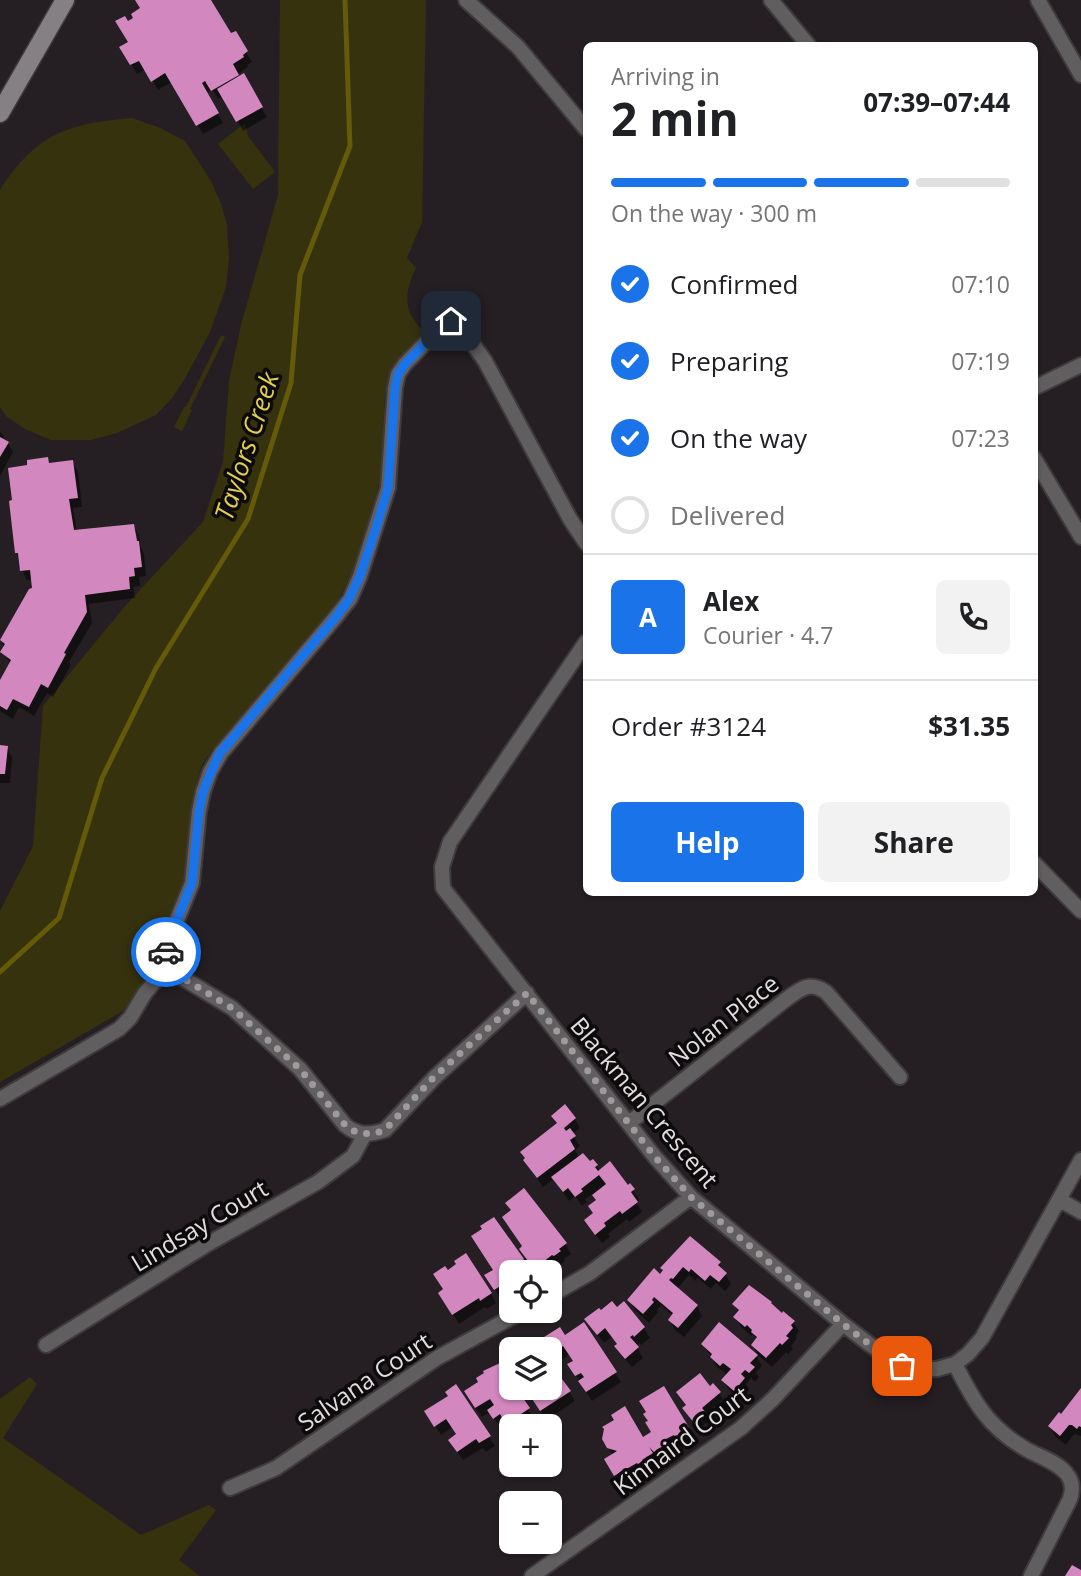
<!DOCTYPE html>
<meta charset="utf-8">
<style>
:root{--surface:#fff;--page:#f2f2f2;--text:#202124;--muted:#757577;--line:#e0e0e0;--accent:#1a73e8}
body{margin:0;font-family:"Open Sans",sans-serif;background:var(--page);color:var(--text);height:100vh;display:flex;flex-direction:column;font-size:26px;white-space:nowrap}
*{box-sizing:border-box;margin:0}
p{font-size:23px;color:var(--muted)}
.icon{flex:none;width:38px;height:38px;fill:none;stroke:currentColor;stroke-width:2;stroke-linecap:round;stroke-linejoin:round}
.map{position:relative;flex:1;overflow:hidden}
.details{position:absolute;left:583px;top:42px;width:455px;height:854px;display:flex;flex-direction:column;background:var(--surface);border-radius:10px;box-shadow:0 2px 5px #0004}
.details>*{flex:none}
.fabs{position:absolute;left:499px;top:1260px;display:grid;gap:14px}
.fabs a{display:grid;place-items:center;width:63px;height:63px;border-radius:10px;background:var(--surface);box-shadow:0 2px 5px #0004;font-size:35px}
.pin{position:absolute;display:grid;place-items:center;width:60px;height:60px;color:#fff;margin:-30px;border-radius:14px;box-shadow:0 4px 10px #0006}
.courier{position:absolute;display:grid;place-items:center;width:70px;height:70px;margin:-35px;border:5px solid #1a73e8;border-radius:50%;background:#fff;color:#222;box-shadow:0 2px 9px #0007}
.headline em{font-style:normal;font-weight:700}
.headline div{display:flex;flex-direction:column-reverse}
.headline{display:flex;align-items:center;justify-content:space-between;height:119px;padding:0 28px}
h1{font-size:46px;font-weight:700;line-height:52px}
.bar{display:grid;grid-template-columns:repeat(4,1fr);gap:10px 7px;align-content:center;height:84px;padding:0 28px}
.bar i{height:9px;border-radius:5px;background:var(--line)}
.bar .on{background:var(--accent)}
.bar p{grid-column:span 4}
.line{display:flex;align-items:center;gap:18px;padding:0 28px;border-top:2px solid var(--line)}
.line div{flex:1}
.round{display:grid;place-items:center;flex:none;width:74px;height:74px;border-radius:10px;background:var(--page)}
ol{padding:0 28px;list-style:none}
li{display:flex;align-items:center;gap:21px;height:77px}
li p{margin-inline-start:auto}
li .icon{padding:7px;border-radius:50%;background:var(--accent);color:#fff;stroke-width:4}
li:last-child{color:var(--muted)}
li i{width:38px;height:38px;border:4px solid var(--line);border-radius:50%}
.cta{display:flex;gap:14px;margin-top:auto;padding:14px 28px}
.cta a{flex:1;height:80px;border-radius:10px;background:var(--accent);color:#fff;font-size:28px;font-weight:700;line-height:80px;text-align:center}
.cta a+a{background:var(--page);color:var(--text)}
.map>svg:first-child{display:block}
.green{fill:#37320e}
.shadow{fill:#0007;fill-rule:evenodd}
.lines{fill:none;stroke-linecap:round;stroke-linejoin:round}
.stream{stroke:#645a07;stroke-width:5}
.building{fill:#d387bf}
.street-casing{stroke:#3f3a3d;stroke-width:18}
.secondary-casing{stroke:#3f3a3d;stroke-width:21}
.street{stroke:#615e60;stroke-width:14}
.secondary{stroke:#858083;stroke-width:18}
.done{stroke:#9f9a9e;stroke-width:7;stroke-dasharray:0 12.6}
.route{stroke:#1a73e8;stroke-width:9}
.labels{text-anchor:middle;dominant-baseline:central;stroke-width:7;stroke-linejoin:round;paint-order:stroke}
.street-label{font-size:24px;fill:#e1dde0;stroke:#0c0a0b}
.water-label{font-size:26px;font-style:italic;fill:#e1cf4e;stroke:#0c0a0b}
</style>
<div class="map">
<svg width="1081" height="1576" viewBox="0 0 1081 1576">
<rect width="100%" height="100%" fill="#251f23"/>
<path class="green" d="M280,0h146l-4,222 -15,36 9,10c-7,14 -12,30 -6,45 3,7 10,14 14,20 -12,12 -27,24 -34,41 -9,24 -5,59 -7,85 -2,19 -7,38 -12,57 -9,32 -18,61 -36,89l-123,145 -11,17 -9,35 -6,66 -5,25 -20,45 -14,39 -24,34 -123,71v-171l33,-65 10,-140 83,-101 77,-83 20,-60 6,-81 12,-56 37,-130z
M132,118l28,10 25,13 26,40 10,23 6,21 2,33 -3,29 -16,45 -26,48 -12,18 -16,17 -39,18 -26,7h-40l-26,-11 -18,-12 -7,-10v-217c37,-57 67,-66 132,-72z
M245,123l3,13 27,36 -22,17 -35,-45z
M221,335l4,2 -35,72 2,1 -10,21 -8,-4 10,-20h2z
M30,1377l7,7 -34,54 138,97 68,-30 7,5 -37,50 21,16h-200v-177z"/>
<path class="shadow" d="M137,0h72l21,36 5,-3 17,29 -5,3 1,2 -11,7 2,4 4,-2 24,41 -24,14 -20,-35 -5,3 -6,-10 -6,4 17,30 -20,11 -31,-52 -14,8 -12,-21 -9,5 -16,-26 9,-5 -2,-19 14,-15z
M0,431l4,6 -2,3 6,3 5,9 -13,24z
M47,459l3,5 22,-2 6,10 4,35 -9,1 4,24 56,-7 6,10 2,13 3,5 2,23 -7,1 1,9 -7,1 2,11 -46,6 3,19 -23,39 2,3 -18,32 -6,-4 -13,23 -15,-9 -6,12 -13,-8v-27l11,-20 -9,-12 3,-4 -4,-7 30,-51h3l-1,-11 -6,1 -5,-10 -2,-12 -3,-5 -3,-51 15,-35zM134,533h3l3,17z
M0,747l7,1 5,9 -2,26h-10z
M553,1116l22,3 5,9 -8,6 8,12 -5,4 4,8 18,8 3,5 33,19 6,10 -3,2 6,10 -13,10 -2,-3 -19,15 2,3 -8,6 -16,-22 8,-7 3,-13 -4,-7 -8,5 2,3 -5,4 -7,-10 -6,5 -15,-22 -11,8 -18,-26 33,-36z
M524,1191l41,53 6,10 -7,5 1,2 -5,4 -1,-2 -12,9h-10l-11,-13 -14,-48z
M522,1260l6,10 -1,2h-16v11l-2,1 2,8 -10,7 -14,-23z
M719,1263l12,21 -6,7 -9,-8 -5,6 -13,-11 -3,3 -6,-6 -12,14 20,17 5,10 -18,21 -9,-7 -5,-10 3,-4 -12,-11 -4,5 1,2 -9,11 -14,-13 -6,-10 32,-24 3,-4 -2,-4z
M447,1272l44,22 5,9 -9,6 -2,-2 -26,17 -13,-21z
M624,1304l20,24 6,10 -9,7 -2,-2 -3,3 7,12 -11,9 -10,-11 -5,-10 1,-1 -6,-8 -8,6 -18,-23 14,-7 17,-3z
M734,1304l40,5 19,13 6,9 -3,4 1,3 -6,8 2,3 -5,5 -2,-2 -14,15 -14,-12 -5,-10 4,-5 -4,-6 -2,2 -10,-9 -6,-10 4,-4z
M559,1329l5,8 51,36 6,9 -29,19 -17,-27v-12l-5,-8 -11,8 1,3 -6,4 21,32 -28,19 -21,-32h24v-39h-21z
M703,1344l53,12 6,10 -6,6 3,5 -4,5 -4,-4 -5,6 3,5 -9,11 -11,-10 -6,-9 5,-6 -11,-8z
M511,1383v5h3l20,31 -12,7h-11v3l-4,-7 -7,5 -10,-15 -8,5 -11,-16z
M713,1386l10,13 -18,15 4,7 -10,8 -11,-14z
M663,1388l31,51 -12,7 -2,-3 -10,7 2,4 -26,16 1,2 -2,1 -1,-2 -23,14 -15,-25 7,-5 -9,-16h39l10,-7z
M1081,1391v45l-7,-2 -8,11 -11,-9 -5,-10 12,-10z
M450,1396l39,41 6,9 -9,6 -3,-4 -20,12 -7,-10 2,-15 -5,-8 -12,8 -9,-14z"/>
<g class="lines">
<path class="stream" d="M0,972l59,-54 43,-140 54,-110 92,-149 43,-136 9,-108 50,-129 -5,-146"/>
</g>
<path class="building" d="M135,0h76l20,33 5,-2 12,20 -5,4 1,2 -11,7 6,11 -28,16 -6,-10 -3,2 17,30 -23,13 -31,-53 -14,9 -12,-21 -9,4 -11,-18 9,-5 -13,-21 10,-5 3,5 5,-3 -2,-4 9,-6z
M244,73l19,34 -27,15 -19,-33z
M0,437l9,5 -9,15z
M48,457l1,6 24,-3 5,38 -9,1 5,31 60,-6 3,17h2l3,26 -8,1 1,8 -6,1 1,12 -45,6 2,17 -23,41 2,1 -18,34 -7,-4 -12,23 -16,-8 -6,11 -7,-4v-26l11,-20 -11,-8 5,-8 -5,-4 29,-51 3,-1 -2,-18 -10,1 -2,-18h-3l-6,-52 3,-1 -4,-32 19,-3v-5z
M0,745l8,1 -3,28h-5z
M565,1104l11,14 -12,10 2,3 4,-3 6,8 -6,4 5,9 -38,29 -14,-18 2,-2 -5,-6 37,-29 -6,-7z
M583,1153l7,8 3,-2 5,6 -3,2 3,4 12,-10 18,24 2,-2 5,6 -4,3 7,10 -16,12 -2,-3 -16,12 2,3 -11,9 -11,-15 9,-7 -5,-7 8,-6 -4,-5 14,-11 -7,-9 -18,14 2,2 -8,6 -7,-9 -5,4 -12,-15z
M524,1188l43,55 -8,6 2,2 -7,5 -2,-1 -18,14 -15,-20 3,-3 -20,-29 9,-7 -6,-7z
M494,1217l30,42 -2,2 1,1 -7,5 2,4 -7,1v3l-2,1 -2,-3 -2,1 4,7 -15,9 -10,-15 9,-5 -22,-34 11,-7 -2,-3z
M690,1236l31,26 -3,3 9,8 -8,9 -9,-7 -5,6 -14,-12 -2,3 -6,-5 -10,12 -2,-1 -2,2 29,25 -20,23 -10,-8 5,-7 -19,-16 -2,3 2,2 -11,12 -16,-14 27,-32 6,6 3,-4 -3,-2z
M466,1253l26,40 -12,8 -1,-3 -27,17 -14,-22 5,-4 -10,-15 12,-8 3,4 8,-6 -2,-3z
M749,1285l23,17 -1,1 11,10 1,-2 12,10 -4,4 2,3 -7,8 3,2 -7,7 -2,-2 -14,15 -15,-13 6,-8 -6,-5 1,-2 -5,-5 -2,2 -12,-10 6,-7 -7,-6z
M612,1301l5,6 7,-6 21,26 -11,10 -1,-2 -3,2 9,10 -14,12 -11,-13 3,-2 -12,-16 -8,7 -13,-16 15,-11 2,2z
M584,1322l33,50 -31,20 -8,-11 6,-4 -3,-4 -6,3 -8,-12 6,-3 -10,-15 -8,6 1,2 -6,5v-10h-25l35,-22 5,8z
M719,1322l39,33 -8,8 5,4 -6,6 -4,-3 -4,4 4,4 -11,13 -13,-11 10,-11 -8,-6 -3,3 -10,-9 2,-3 -11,-10z
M500,1363l11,17v8h5l14,20 -24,16 -6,-10 -7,5 -6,-9 7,-5 -4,-6 -15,9 -11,-17 14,-9 -2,-4 8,-5 -1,-2z
M552,1363l8,12 -6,4 3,3 5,-3 9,12 -31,20 -15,-23h25v-23z
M700,1373l10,13 3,-3 8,9 -19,16 5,6 -12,10 -13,-16 4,-3 -10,-13z
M456,1384l35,52 -12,7 -3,-4 -19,13 -9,-12 8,-6 -10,-15 -12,8 -10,-16 24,-15 -3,-4z
M664,1386l26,43 -15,8 -1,-2 -8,4 2,4 -14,9 -5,-5 4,6 -11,7 1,1 -5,3 -1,-1 -23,13 -10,-17 13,-8 -10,-3 -5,-9 2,-10 -2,-2 12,-7 -3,-5 14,-9 18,31 8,-5 -6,-10 3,-1 -5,-7 3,-2 -7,-11z
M1081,1388v39l-2,-1 -2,3 -5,-4h-3l-9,11 -12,-10 11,-14 2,2z
M1072,1565l9,5v6h-16z"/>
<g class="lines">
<defs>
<path id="street" d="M466,0l52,47 68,82
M771,0l38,46
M1038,0l43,75
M439,311l12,10
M1034,388l47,-23
M1034,458l47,79
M586,642l-136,200 -8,25 1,21 212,269 36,40 152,127 42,32 17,10 19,3h16l18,-5 13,-10 14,-16 99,-178
M1034,863l47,48
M527,993l-93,85 -49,52c-15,5 -28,6 -40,-5l-45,-56 -68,-61 -56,-34 -7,-9 -3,-12 2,-11 24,-59 7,-72 4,-19 7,-20 11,-19 114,-135 15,-19 10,-23 28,-88 7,-100 3,-14 7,-10 28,-29 18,-14 19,19 15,21 85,158 16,24
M0,1099l119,-70 11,-11 15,-25 24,-28
M629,1123l155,-122c15,-11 24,-21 42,-9l74,85
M1060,1200l21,12
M550,1296l40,-23 101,-76
M46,1345l160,-100 112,-63 35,-26 12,-22
M955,1364c18,36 32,62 69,84 13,8 32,13 42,25 7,8 7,17 4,26l-39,77
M230,1488l46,-20 161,-110 86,-47
M532,1576l209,-148 32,-29 70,-75"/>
<path id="secondary" d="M0,113l65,-113"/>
</defs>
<use href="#street" class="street-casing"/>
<use href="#secondary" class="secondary-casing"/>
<use href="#street" class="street"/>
<use href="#secondary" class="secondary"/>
</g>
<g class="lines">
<path class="done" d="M166,952l3,13 7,9 56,34 68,61 45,56c12,11 26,10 40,5l49,-53 93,-84 128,164 36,40 152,127 42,32 17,10"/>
<path class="route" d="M166,952l2,-10 24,-59 7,-72 4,-19 8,-20 9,-19 115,-135 14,-19 11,-23 16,-48 12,-40 7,-100 3,-14 7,-10 28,-29 18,-14"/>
</g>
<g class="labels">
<g class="street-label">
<text transform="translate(723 1020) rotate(-38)">Nolan Place</text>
<text transform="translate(645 1102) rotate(50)">Blackman Crescent</text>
<text transform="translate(199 1225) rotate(-31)">Lindsay Court</text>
<text transform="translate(364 1381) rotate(-34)">Salvana Court</text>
<text transform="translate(681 1440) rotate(-37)">Kinnaird Court</text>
</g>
<g class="water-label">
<text transform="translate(246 446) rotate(-72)">Taylors Creek</text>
</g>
</g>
</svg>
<div class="fabs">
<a><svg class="icon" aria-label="locate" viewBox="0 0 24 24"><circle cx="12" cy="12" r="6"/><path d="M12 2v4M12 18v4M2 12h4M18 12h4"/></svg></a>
<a><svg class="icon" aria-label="layers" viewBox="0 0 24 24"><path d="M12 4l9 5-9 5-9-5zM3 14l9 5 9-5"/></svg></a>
<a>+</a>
<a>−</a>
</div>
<div class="pin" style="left:902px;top:1366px;background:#ea580c"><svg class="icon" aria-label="bag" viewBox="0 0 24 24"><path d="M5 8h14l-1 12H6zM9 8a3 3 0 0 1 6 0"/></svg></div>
<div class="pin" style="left:451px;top:321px;background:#1f2937"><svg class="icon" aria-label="home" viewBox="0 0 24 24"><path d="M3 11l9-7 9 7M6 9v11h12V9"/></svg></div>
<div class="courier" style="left:166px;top:952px"><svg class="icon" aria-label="car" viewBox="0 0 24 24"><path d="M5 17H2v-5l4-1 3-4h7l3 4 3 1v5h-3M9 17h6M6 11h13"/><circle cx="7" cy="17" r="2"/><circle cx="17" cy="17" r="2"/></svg></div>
<section class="details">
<div class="headline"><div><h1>2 min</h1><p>Arriving in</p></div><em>07:39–07:44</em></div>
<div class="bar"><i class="on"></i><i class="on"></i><i class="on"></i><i></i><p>On the way · 300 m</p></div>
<ol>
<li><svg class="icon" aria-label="check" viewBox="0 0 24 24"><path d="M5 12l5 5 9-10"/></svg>Confirmed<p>07:10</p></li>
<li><svg class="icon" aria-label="check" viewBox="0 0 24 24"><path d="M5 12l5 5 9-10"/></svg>Preparing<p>07:19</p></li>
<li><svg class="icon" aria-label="check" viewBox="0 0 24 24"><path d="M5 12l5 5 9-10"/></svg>On the way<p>07:23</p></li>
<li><i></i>Delivered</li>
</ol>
<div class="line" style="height:126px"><b class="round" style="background:var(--accent);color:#fff">A</b><div><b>Alex</b><p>Courier · 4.7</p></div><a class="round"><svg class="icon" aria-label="phone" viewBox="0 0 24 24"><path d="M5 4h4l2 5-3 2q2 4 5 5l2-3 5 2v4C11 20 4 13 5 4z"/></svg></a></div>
<div class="line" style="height:91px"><div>Order #3124</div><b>$31.35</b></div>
<div class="cta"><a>Help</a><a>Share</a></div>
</section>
</div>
